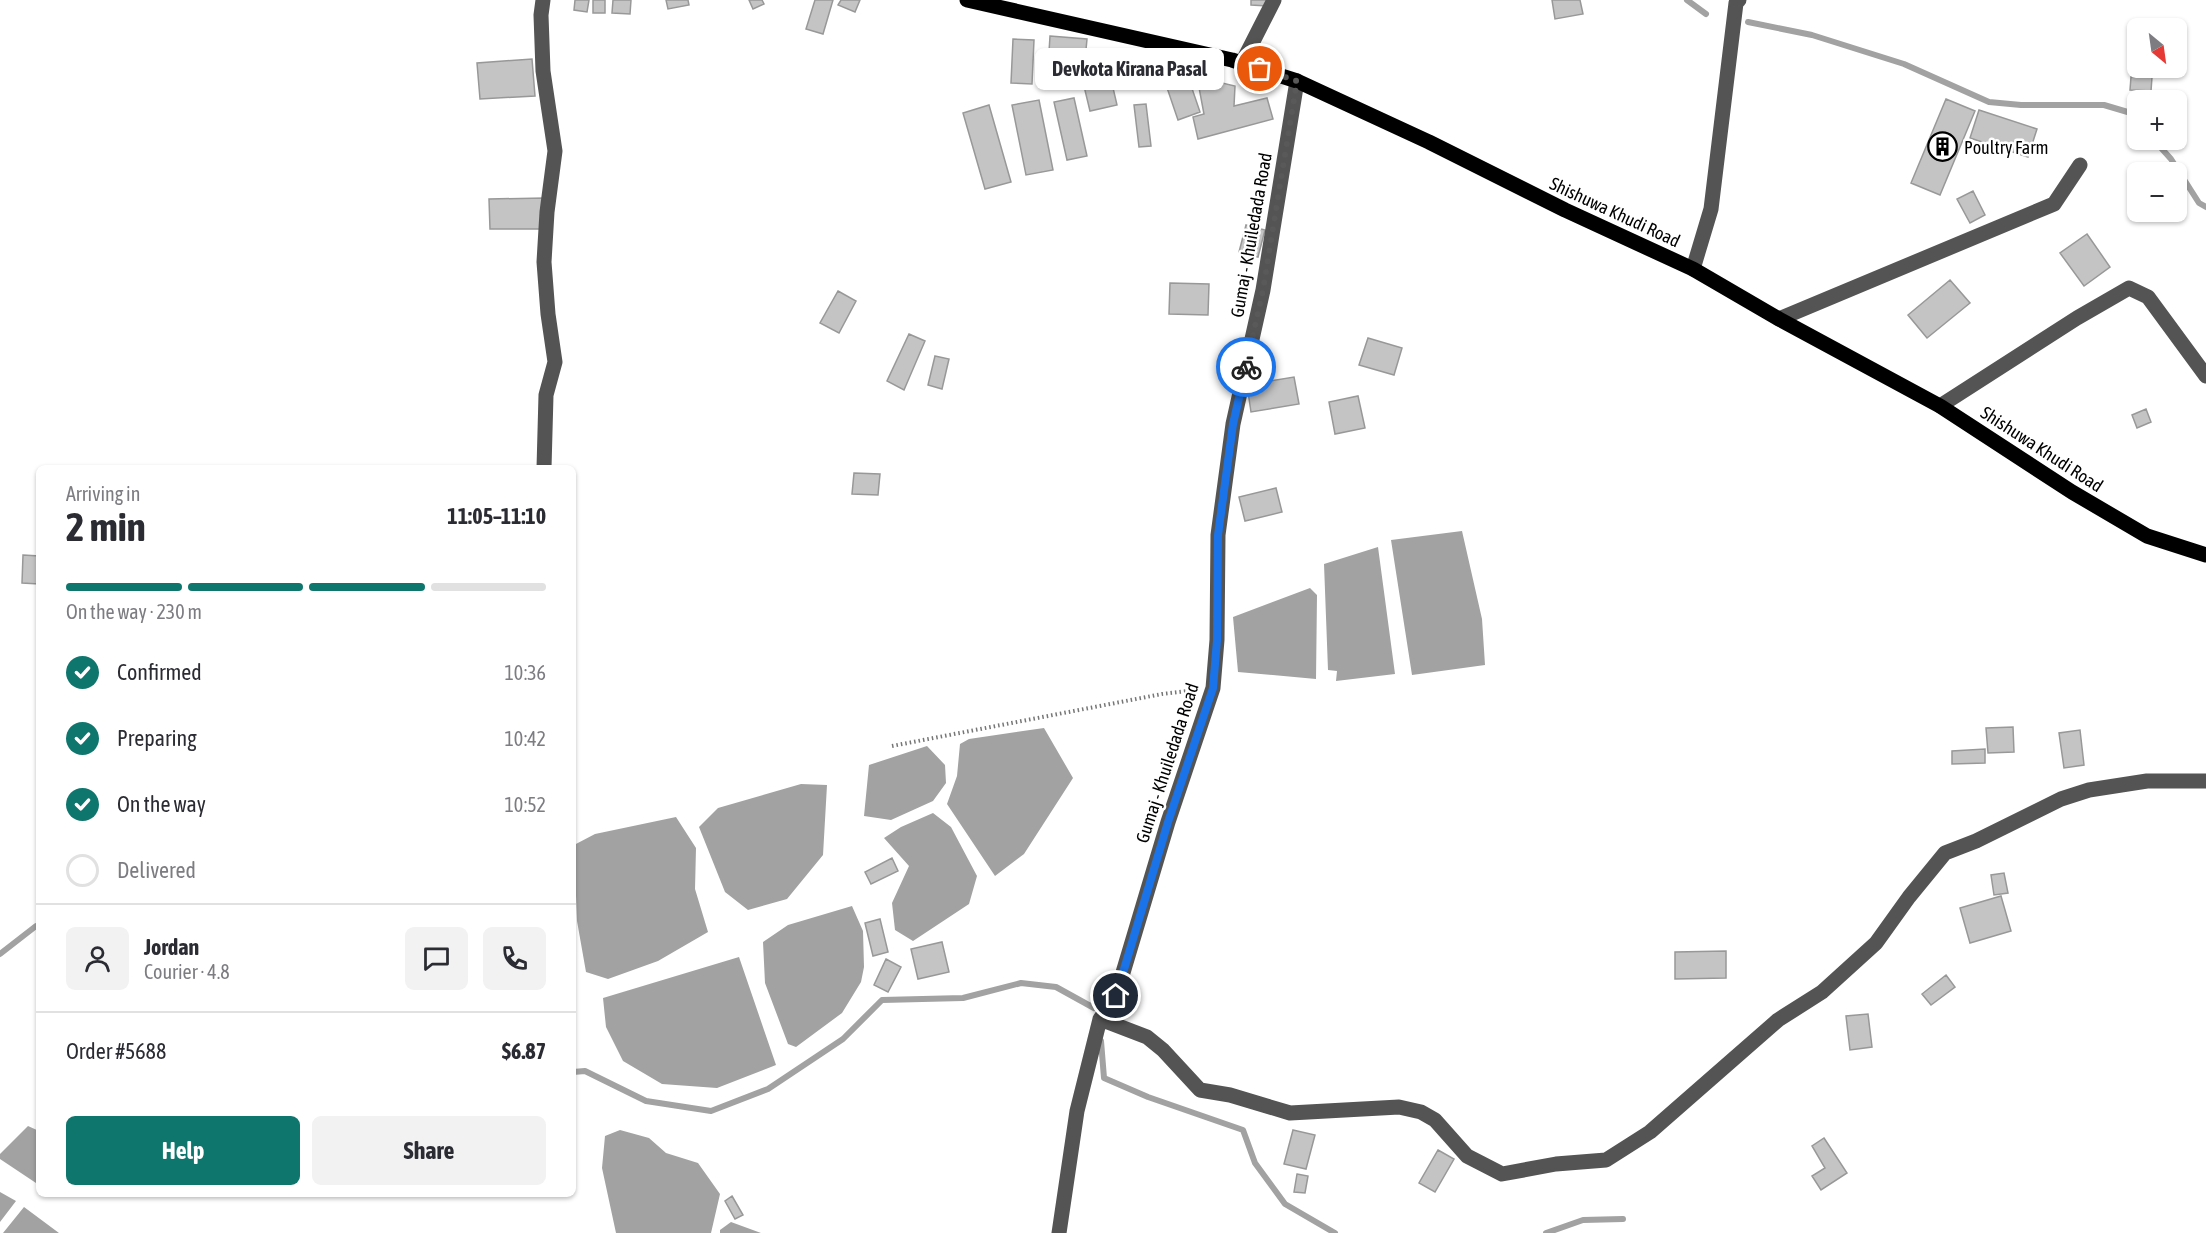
<!DOCTYPE html>
<meta charset="utf-8">
<style>
:root{--surface:#fff;--page:#f2f2f3;--text:#2b2b33;--muted:#7c7c81;--line:#e1e1e2;--accent:#0f766e}
body{margin:0;font-family:"Asap Condensed",sans-serif;background:var(--page);color:var(--text);height:100vh;display:flex;flex-direction:column;font-size:22px;white-space:nowrap}
*{box-sizing:border-box;margin:0}
p{font-size:20px;color:var(--muted)}
.icon{flex:none;width:33px;height:33px;fill:none;stroke:currentColor;stroke-width:2;stroke-linecap:round;stroke-linejoin:round}
.map{position:relative;flex:1;overflow:hidden}
.details{position:absolute;left:36px;top:465px;width:540px;height:732px;display:flex;flex-direction:column;background:var(--surface);border-radius:9px;box-shadow:0 2px 4px #0004}
.details>*{flex:none}
.needle{width:39px;rotate:151deg}
.fabs{position:absolute;left:2127px;top:18px;display:grid;gap:12px}
.fabs a{display:grid;place-items:center;width:60px;height:60px;border-radius:9px;background:var(--surface);box-shadow:0 2px 4px #0004;font-size:30px}
.pin{position:absolute;display:grid;place-items:center;width:51px;height:51px;color:#fff;margin:-26px;border:3px solid #fff;border-radius:50%;box-shadow:0 2px 6px #0007}
.courier{position:absolute;display:grid;place-items:center;width:60px;height:60px;margin:-30px;border:4px solid #1a73e8;border-radius:50%;background:#fff;color:#222;box-shadow:0 2px 8px #0007}
.bubble{position:absolute;height:42px;border-radius:9px;background:var(--surface);box-shadow:0 2px 4px #0004;font-size:20px;font-weight:700;line-height:42px;text-align:center}
.overview em{font-style:normal;font-weight:700}
.overview div{display:flex;flex-direction:column-reverse}
.overview{display:flex;align-items:center;justify-content:space-between;height:102px;padding:0 30px}
h1{font-size:39px;font-weight:700;line-height:45px}
.bar{display:grid;grid-template-columns:repeat(4,1fr);gap:9px 6px;align-content:center;height:72px;padding:0 30px}
.bar i{height:8px;border-radius:4px;background:var(--line)}
.bar .selected{background:var(--accent)}
.bar p{grid-column:span 4}
.line{display:flex;align-items:center;gap:15px;padding:0 30px;border-top:2px solid var(--line)}
.line div{flex:1}
.round{display:grid;place-items:center;flex:none;width:63px;height:63px;border-radius:9px;background:var(--page)}
ol{padding:0 30px;list-style:none}
li{display:flex;align-items:center;gap:18px;height:66px}
li p{margin-inline-start:auto}
li .icon{padding:6px;border-radius:50%;background:var(--accent);color:#fff;stroke-width:4}
li:last-child{color:var(--muted)}
li i{width:33px;height:33px;border:3px solid var(--line);border-radius:50%}
.primary-button{display:flex;gap:12px;margin-top:auto;padding:12px 30px}
.primary-button a{flex:1;height:69px;border-radius:9px;background:var(--accent);color:#fff;font-size:24px;font-weight:700;line-height:69px;text-align:center}
.primary-button a+a{background:var(--page);color:var(--text)}
.map>svg:first-child{display:block}
.water{fill:#a2a2a2}
.lines{fill:none;stroke-linecap:round;stroke-linejoin:round}
.stream{stroke:#a2a2a2;stroke-width:6}
.building{fill:#c4c4c4;stroke:#989898;stroke-width:1.5}
.path{stroke:#767676;stroke-width:4;stroke-dasharray:1.5 3;stroke-linecap:butt}
.minor{stroke:#545454;stroke-width:15}
.major{stroke:#000;stroke-width:15}
.done{stroke:#595959;stroke-width:6;stroke-dasharray:0 10.8}
.route{stroke:#1a73e8;stroke-width:8}
.labels{text-anchor:middle;dominant-baseline:central;stroke-width:5;stroke-linejoin:round;paint-order:stroke}
.poi-label{font-size:18px;fill:#000;stroke:#fff;text-anchor:start}
.street-label{font-size:18px;fill:#000;stroke:#fff}
</style>
<div class="map">
<svg width="2206" height="1233" viewBox="0 0 2206 1233">
<rect width="100%" height="100%" fill="#fff"/>
<path class="water" d="M1462,531l20,88 3,46 -73,10 -21,-135z
M1378,547l17,127 -59,7 1,-10 -9,-1 -4,-106z
M1310,588l7,7 -1,84 -78,-7 -5,-55z
M1044,728l29,50 -49,76 -29,22 -48,-72 10,-28 3,-32 9,-5z
M927,746l18,19 1,18 -13,18 -42,19 -27,-4 5,-51z
M801,784l26,1 -4,70 -36,44 -39,11 -23,-18 -26,-65 19,-19z
M933,813l18,14 26,49 -8,28 -56,37 -18,-11 -3,-27 17,-37 -25,-28 17,-11z
M676,817l20,31 -1,41 13,43 -50,29 -50,18 -22,-7 -9,-51 -3,-76 21,-11z
M852,906l11,25 1,36 -3,15 -19,31 -46,34 -8,-3 -23,-61 -2,-41 25,-17z
M739,957l37,108 -59,23 -55,-4 -39,-23 -17,-34 -3,-29z
M28,1126l11,5v54l-39,-26v-5z
M620,1130l29,8 17,15 32,10 22,31 -9,39h-95l-14,-65 3,-32z
M0,1192l16,9 -16,21z
M24,1207l35,26h-56z
M731,1222l30,11h-41v-3z"/>
<g class="lines">
<path class="stream" d="M1687,0l19,14
M1748,22l64,13 92,29 85,38 32,3h83l27,8 7,7
M2154,140l17,19 28,44 7,4
M0,954l36,-28h3
M1101,1041l3,37 44,19 95,33 12,33 30,41 50,29
M573,1072l12,-1 61,30 65,10 57,-22 75,-50 39,-39 81,-2 58,-15 35,4 38,21
M1546,1233l37,-13 40,-1"/>
</g>
<path class="building" d="M575,0h14l-2,12 -13,-2z
M593,0h12v13h-12z
M613,0h18l-1,14 -18,-1z
M666,0h22l1,5 -21,4z
M749,0h13l2,4 -11,5z
M815,0h18l-10,34 -17,-5z
M841,0h19l-5,12 -17,-7z
M1251,0h16v6l-16,-1z
M1552,0h28l3,14 -28,5z
M1050,36l37,3 -3,32 -36,-3z
M1013,39l21,1 -2,44 -21,-1z
M1116,56l23,2 -2,28 -24,-2z
M532,59l3,37 -55,3 -3,-36z
M1184,65l16,47 -22,8 -16,-47z
M1110,75l7,30 -27,6 -7,-29z
M1197,77l38,9 -1,20 33,-8 6,21 -75,20 -5,-22 11,-3z
M2131,77h21l-1,14 -21,-1z
M1074,98l13,58 -20,4 -13,-58z
M1946,99l29,12 -35,84 -29,-12z
M1039,100l14,70 -27,5 -14,-70z
M1146,104l5,42 -12,1 -5,-42z
M989,105l22,77 -26,7 -22,-76z
M1979,110l58,19 -9,28 -58,-19z
M1973,191l12,24 -15,8 -13,-24z
M544,198v31h-54l-1,-30z
M1246,225l19,5 -7,27 -19,-5z
M2087,234l23,33 -26,19 -24,-33z
M1950,280l20,23 -43,35 -19,-23z
M1170,283l39,1 -1,31 -39,-1z
M838,291l18,10 -17,32 -19,-10z
M909,334l16,7 -21,49 -17,-9z
M1368,338l34,10 -8,27 -35,-10z
M935,356l14,3 -7,30 -14,-4z
M1294,377l5,27 -48,8 -4,-27z
M1358,396l7,32 -30,6 -6,-32z
M2146,409l5,13 -14,6 -5,-13z
M854,473l26,1 -2,21 -26,-1z
M1276,488l6,24 -37,9 -6,-24z
M23,555l16,1v28l-17,-1z
M2013,727l1,25 -26,1 -2,-25z
M2080,730l4,35 -20,3 -5,-35z
M1985,749v14l-33,1v-13z
M892,858l6,13 -27,13 -6,-12z
M2004,873l4,20 -14,2 -3,-20z
M2001,896l10,35 -41,12 -10,-35z
M880,919l8,33 -15,4 -8,-33z
M942,942l7,30 -31,7 -7,-30z
M1726,951v27l-51,1v-27z
M886,959l15,8 -13,25 -14,-7z
M1946,975l9,12 -24,18 -9,-11z
M1868,1014l4,33 -22,3 -4,-34z
M1293,1130l22,5 -9,34 -22,-5z
M1824,1138l23,35 -26,17 -9,-14 13,-8 -13,-22z
M1438,1150l16,9 -19,33 -16,-9z
M1297,1174l11,2 -3,17 -11,-1z
M732,1196l11,19 -8,4 -10,-18z"/>
<g class="lines">
<path class="path" d="M892,746l270,-52 35,-4"/>
<path class="minor" d="M543,0l-2,15 2,56 12,80 -8,61 -3,50 4,52 7,48 -9,33 -2,73
M1242,63l32,-63
M1693,269l18,-60 25,-206 3,-3
M1779,319l275,-115 26,-39
M1940,406l137,-88 52,-30 19,9 58,79
M1100,1019l47,18 16,13 37,40 30,5 60,18 109,-6 22,5 14,8 32,36 35,18 54,-10 50,-4 44,-28 128,-112 44,-28 54,-49 33,-46 36,-44 31,-12 85,-42 28,-9 58,-9h59
M1059,1233l18,-122 23,-92 16,-23 52,-174 45,-134 4,-48 1,-105 15,-111 30,-134 34,-209"/>
<path class="major" d="M967,0l265,60 65,21 132,61 136,68 128,59 86,50 161,87 132,86 75,44 59,19"/>
</g>
<g class="lines">
<path class="done" d="M1246,367l17,-77 34,-209 -37,-12"/>
<path class="route" d="M1116,996l52,-174 45,-134 4,-48 1,-105 15,-111 13,-57"/>
</g>
<defs>
<symbol id="building-ring" viewBox="-11 -11 22 22"><circle r="9.5" fill="#fff" stroke="#000" stroke-width="1.5"/><path d="M-4-6H4V6H1V3H-1V6H-4ZM-2.5-4.3h1.7v1.8h-1.7ZM.8-4.3h1.7v1.8H.8ZM-2.5-1h1.7V.8h-1.7ZM.8-1h1.7V.8H.8Z" fill="#000"/></symbol>
</defs>
<g fill-rule="evenodd">
<use href="#building-ring" x="1926" y="130" width="33" height="33"/>
</g>
<g class="labels">
<g class="poi-label">
<text x="1964" y="147">Poultry Farm</text>
</g>
<g class="street-label">
<text transform="translate(1615 212) rotate(25)">Shishuwa Khudi Road</text>
<text transform="translate(1251 235) rotate(-80)">Gumaj - Khuiledada Road</text>
<text transform="translate(2042 449) rotate(33)">Shishuwa Khudi Road</text>
<text transform="translate(1167 763) rotate(-72)">Gumaj - Khuiledada Road</text>
</g>
</g>
</svg>
<div class="fabs">
<a><svg class="needle" viewBox="-14 -14 28 28"><path d="M0-13l5 13h-10z" fill="#e53935"/><path d="M0 13l5-13h-10z" fill="#7c7c81"/></svg></a>
<a>+</a>
<a>−</a>
</div>
<div class="pin" style="left:1260px;top:69px;background:#ea580c"><svg class="icon" aria-label="bag" viewBox="0 0 24 24"><path d="M5 8h14l-1 12H6zM9 8a3 3 0 0 1 6 0"/></svg></div>
<div class="pin" style="left:1116px;top:996px;background:#1f2937"><svg class="icon" aria-label="home" viewBox="0 0 24 24"><path d="M3 11l9-7 9 7M6 9v11h12V9"/></svg></div>
<div class="courier" style="left:1246px;top:367px"><svg class="icon" aria-label="bike" viewBox="0 0 24 24"><circle cx="6" cy="16" r="4"/><circle cx="18" cy="16" r="4"/><path d="M6 16l4-8h5l3 8M10 8l3 8H6M13 5h3"/></svg></div>
<div class="bubble" style="left:1035px;top:48px;width:189px">Devkota Kirana Pasal</div>
<section class="details">
<div class="overview"><div><h1>2 min</h1><p>Arriving in</p></div><em>11:05–11:10</em></div>
<div class="bar"><i class="selected"></i><i class="selected"></i><i class="selected"></i><i></i><p>On the way · 230 m</p></div>
<ol>
<li><svg class="icon" aria-label="check" viewBox="0 0 24 24"><path d="M5 12l5 5 9-10"/></svg>Confirmed<p>10:36</p></li>
<li><svg class="icon" aria-label="check" viewBox="0 0 24 24"><path d="M5 12l5 5 9-10"/></svg>Preparing<p>10:42</p></li>
<li><svg class="icon" aria-label="check" viewBox="0 0 24 24"><path d="M5 12l5 5 9-10"/></svg>On the way<p>10:52</p></li>
<li><i></i>Delivered</li>
</ol>
<div class="line" style="height:108px"><a class="round"><svg class="icon" aria-label="person" viewBox="0 0 24 24"><circle cx="12" cy="8" r="4"/><path d="M4 21q1-7 8-7t8 7"/></svg></a><div><b>Jordan</b><p>Courier · 4.8</p></div><a class="round"><svg class="icon" aria-label="chat" viewBox="0 0 24 24"><path d="M4 5h16v11H9l-5 4z"/></svg></a><a class="round"><svg class="icon" aria-label="phone" viewBox="0 0 24 24"><path d="M5 4h4l2 5-3 2q2 4 5 5l2-3 5 2v4C11 20 4 13 5 4z"/></svg></a></div>
<div class="line" style="height:78px"><div>Order #5688</div><b>$6.87</b></div>
<div class="primary-button"><a>Help</a><a>Share</a></div>
</section>
</div>
